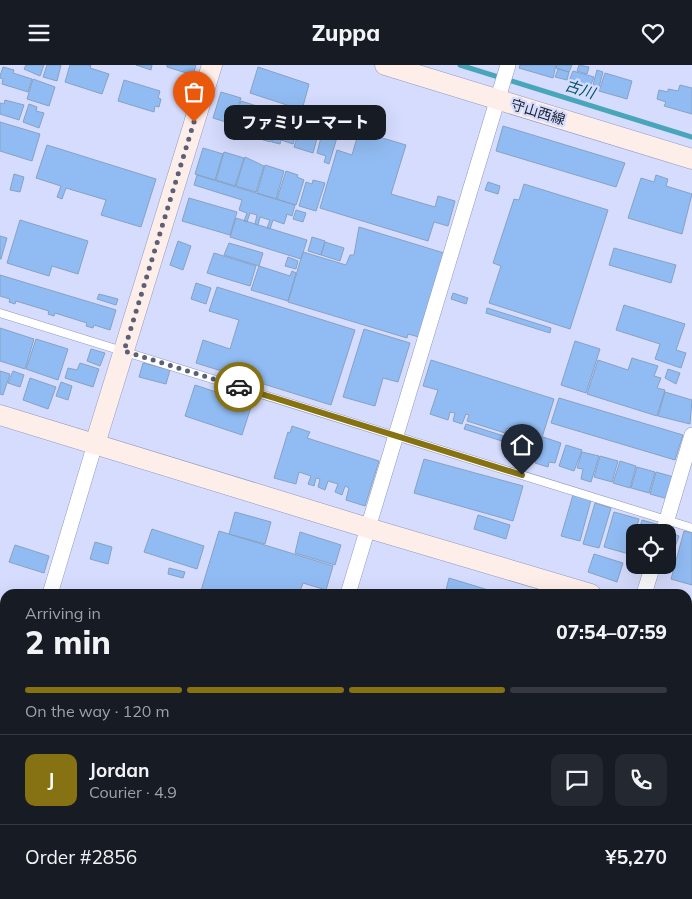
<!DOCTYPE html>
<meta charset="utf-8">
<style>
:root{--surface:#171b24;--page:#242831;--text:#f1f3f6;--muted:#9ea1a6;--line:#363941;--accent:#877213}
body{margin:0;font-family:Mulish,"Noto Sans JP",sans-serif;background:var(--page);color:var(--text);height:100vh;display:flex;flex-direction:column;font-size:19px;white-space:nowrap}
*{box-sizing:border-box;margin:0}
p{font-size:16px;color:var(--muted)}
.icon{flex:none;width:28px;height:28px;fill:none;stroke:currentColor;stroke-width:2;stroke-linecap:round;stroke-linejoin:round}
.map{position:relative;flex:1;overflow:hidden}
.details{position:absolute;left:0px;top:524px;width:692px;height:311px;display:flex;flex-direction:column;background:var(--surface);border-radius:15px 15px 0 0;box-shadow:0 5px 20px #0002}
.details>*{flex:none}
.controls{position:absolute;left:626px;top:459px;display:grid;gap:10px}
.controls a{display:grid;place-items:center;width:50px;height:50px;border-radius:10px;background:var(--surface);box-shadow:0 5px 20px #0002;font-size:25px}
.pin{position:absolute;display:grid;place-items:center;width:42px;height:42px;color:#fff;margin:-51px -21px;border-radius:50% 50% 50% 0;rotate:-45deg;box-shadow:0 0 5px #0007}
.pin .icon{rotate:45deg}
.courier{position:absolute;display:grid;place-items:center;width:50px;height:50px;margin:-25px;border:4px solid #877213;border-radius:50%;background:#fff;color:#222;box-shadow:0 1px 6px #0007}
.bubble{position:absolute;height:35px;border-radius:10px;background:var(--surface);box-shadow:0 5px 20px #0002;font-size:16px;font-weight:800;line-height:35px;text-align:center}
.overview em{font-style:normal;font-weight:800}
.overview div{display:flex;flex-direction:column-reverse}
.overview{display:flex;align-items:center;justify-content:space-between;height:85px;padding:0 25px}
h1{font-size:32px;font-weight:800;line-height:38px}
.bar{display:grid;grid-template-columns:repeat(4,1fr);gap:8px 5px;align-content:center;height:60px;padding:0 25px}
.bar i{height:6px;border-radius:4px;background:var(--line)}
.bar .on{background:var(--accent)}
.bar p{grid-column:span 4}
.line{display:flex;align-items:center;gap:12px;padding:0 25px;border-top:1px solid var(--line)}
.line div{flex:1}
.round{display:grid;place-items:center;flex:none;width:52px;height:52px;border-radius:10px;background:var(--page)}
header{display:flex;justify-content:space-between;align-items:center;height:65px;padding:0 25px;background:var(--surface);font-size:22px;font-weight:800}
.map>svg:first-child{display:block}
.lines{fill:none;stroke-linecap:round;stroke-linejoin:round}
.stream{stroke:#48a5ba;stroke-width:5}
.building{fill:#91bcf3;stroke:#87a1c3}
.lane-casing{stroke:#8f97be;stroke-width:9}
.street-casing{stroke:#8f97be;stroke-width:16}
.secondary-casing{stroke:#8f97be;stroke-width:21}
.lane{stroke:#fff;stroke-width:8}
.street{stroke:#fff;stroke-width:15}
.secondary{stroke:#feeee9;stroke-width:20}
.done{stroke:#5c6076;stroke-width:5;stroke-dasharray:0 9}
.route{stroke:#877213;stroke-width:6}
.labels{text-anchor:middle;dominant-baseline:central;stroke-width:4.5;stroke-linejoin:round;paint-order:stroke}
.street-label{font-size:14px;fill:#1b1e2d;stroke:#d5dcfd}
.water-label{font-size:15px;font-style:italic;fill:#005464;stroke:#d5dcfd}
</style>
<header><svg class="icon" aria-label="menu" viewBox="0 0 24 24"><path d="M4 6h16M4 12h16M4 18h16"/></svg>Zuppa<svg class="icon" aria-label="heart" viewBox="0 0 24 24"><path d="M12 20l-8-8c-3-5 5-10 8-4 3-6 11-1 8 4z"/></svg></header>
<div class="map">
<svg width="692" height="834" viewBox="0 0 692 834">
<rect width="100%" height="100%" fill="#d5dcfd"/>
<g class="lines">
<path class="stream" d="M460,0l232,72"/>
</g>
<path class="building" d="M26,0h18l-4,11 -16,-7z
M47,0h14l-4,16 -14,-4z
M70,0h21l-1,3 19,6 -7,20 -37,-12z
M136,0h16l-1,5z
M167,0h29l-3,10 -26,-8z
M520,0h36l-3,13 -34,-10z
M557,0h15l-3,7 -13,-4z
M579,0l10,2 -2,7 -10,-3z
M3,2l11,3 -1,3 19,6 -4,13 -26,-8 1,-5 -3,-1v-2z
M258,2l51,17 -7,26 -52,-17z
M558,4l11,3 -2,8 -12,-3z
M597,5l6,2 -5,19 -6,-2z
M573,6l21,6 -4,10 -21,-6z
M605,8l27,8 -5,18 -28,-8z
M33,14l22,8 -6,19 -22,-7z
M124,15l36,11 -2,7 3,1 -2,8 -4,-1 -1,6 -36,-11z
M680,20l12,3v26l-28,-8 2,-4 -9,-3 2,-9 9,2v-3l10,2z
M221,27l20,6 -9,26 -19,-6z
M5,35l19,5 -5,15 -19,-6v-11l4,1z
M241,36l19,6 -8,24 -20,-3z
M29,39l8,3 -1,4 8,2 -5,15 -16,-6z
M263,41l18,6 -10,30 -8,-2 1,-4 -10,-3z
M281,48l20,6 -8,25 -12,-4 -1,4 -8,-2z
M303,54l18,5 -8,29 -19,-6z
M0,57l40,12 -8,27 -32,-10z
M324,61l15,5 -10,33 -5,-2 2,-6 -9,-3z
M503,61l122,37 -9,24 -120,-36z
M359,66l47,14 -15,49 44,13 3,-11 17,5 -7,25 -14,-4 -6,19 -108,-33 17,-58 15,5z
M47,80l109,34 -15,48 -40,-12 5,-15 -40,-12 -4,11 -5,-2 4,-11 -25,-8z
M203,83l20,6 -8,26 -20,-6z
M224,87l20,6 -9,28 -19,-6z
M245,92l19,9 -8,26 -20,-6z
M265,100l19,6 -8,28 -19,-6z
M286,106l12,4 -1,2 7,3 -8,25 -19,-6z
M14,109l10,3 -4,15 -10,-2z
M197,110l98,30 -3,11 -5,-2 -3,10 -11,-4 -3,9 -3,-1 3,-8 -10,-3 -2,8 -3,-1 2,-9 -7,-2 -3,9 -3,-1 3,-8 -8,-3 3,-10 -48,-15z
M656,110l12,4 -2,7 26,8 -10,40 -54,-16 13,-40 13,4z
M313,115l12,3 -9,28 -17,-5 7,-24 6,2z
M488,117l12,4 -2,8 -13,-4z
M524,119l84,26 -38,119 -81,-26 12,-37 -8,-3 21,-64 5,1z
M189,133l48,14 -7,23 -48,-14z
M296,145l10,3 -3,9 -10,-3z
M236,153l71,22 -6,19 -71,-22z
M20,155l68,21 -10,33 -26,-8 -3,10 -42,-13z
M359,162l85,26 -25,84 -11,-3 -1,4 -119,-36 15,-50 43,13 4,-10h4z
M0,171l7,2 -6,21h-1z
M312,172l13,4 -4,14 -13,-4z
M178,176l13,5 -8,24 -13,-5z
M325,177l19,6 -4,13 -19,-6z
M229,178l34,10 -4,13 -35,-11z
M614,183l62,17 -5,18 -62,-18z
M214,188l42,13 -6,20 -43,-13z
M288,192l10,4 -2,8 -11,-3z
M259,201l31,10 2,-5 4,2 -8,28 -37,-11z
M0,210l116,35 -6,20 -16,-5 -1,3 -7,-2 1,-3 -32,-10 -1,3 -6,-2 1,-3 -33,-10 -1,3 -6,-2 1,-3 -10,-3z
M196,218l15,5 -5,16 -15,-5z
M217,222l138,43 -24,75 -135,-42 7,-23 27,9 9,-29 -30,-9z
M453,228l15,5 -2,6 -15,-5z
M99,229l19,5 -2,6 -19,-6z
M624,240l61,19 -9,26 10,3 -5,15 -26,-9 5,-15 -44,-14z
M487,243l64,20 -1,5 -64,-20z
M0,263l34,11 -9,30 -25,-8z
M364,264l46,14 -12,39 -15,-4 -8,28 -32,-9z
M36,274l32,10 -10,31 -32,-11z
M575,276l25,8 -14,44 -25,-8z
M91,284l14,4 -5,13 -13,-5z
M632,293l26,8 -4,10 7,2 -4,10 8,2 -8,26 -70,-22 11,-34 30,10z
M431,295l123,39 -15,48 -16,-5 2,-7 -5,-2 -3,10 -9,-3 3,-10 -4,-2 -2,5 -38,-12 2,-6 -3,-1 -4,10 -9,-3 2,-8 -5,-1 -2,8 -18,-6 8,-24 -15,-4z
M80,298l19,6 -6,18 -28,-9 3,-10 9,2z
M143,298l27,7 -4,14 -27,-7z
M668,304l12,4 -4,11 -11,-6z
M0,306l10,3 -7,21 -3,-1z
M13,306l11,4 -4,12 -12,-4z
M30,313l26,9 -8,22 -25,-9z
M61,317l11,4 -4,14 -12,-4z
M195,320l57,19 -10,31 -57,-19z
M665,327l27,8 -2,24 -32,-8z
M559,333l124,37 -8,25 -124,-37z
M466,359l38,12 -2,5 -38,-12z
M292,361l18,6 -3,6 72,23 -14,45 -19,-6 3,-12 -4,-2 -3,9 -7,-3 3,-8 -10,-3 -3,9 -7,-3 2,-8 -4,-1 -2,8 -6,-2 3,-8 -12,-4 -3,12 -22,-6 14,-46 2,1z
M543,372l18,6 -6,20 -6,-1 -1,5 -13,-4z
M566,380l16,5 -8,21 -15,-5z
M582,387l17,4 -8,26 -10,-3 2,-10 -6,-1z
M600,391l18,5 -6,21 -18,-5z
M424,394l99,27 -10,35 -99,-28z
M620,396l16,5 -6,22 -17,-5z
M637,402l18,5 -6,21 -18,-5z
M656,407l18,5 -6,22 -18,-5z
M573,430l18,5 -11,41 -19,-5z
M595,438l16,5 -12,40 -16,-4z
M235,447l36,10 -6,22 -36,-10z
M614,447l25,7 -10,35 -25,-7z
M478,450l32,10 -4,14 -32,-10z
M642,455l18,5 -2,8h-20z
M152,464l52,17 -7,23 -53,-17z
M219,466l114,35 -7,24 -23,-7 -4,11h-99z
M684,466l8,2v52l-21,-6z
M300,467l41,13 -6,20 -40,-12z
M674,469l5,2 -4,11 -4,-1z
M95,477l17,5 -4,17 -18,-5z
M15,480l34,11 -5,17 -35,-11z
M594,489l29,9 -6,19 -29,-10z
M169,503l16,4 -2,6 -15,-4z
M449,513l46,14 -1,2h-49z
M0,549l5,1 -1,85 -4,-1z
M688,608l4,1v15l-4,-1z
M688,662l4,2v139l-4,-2z
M4,708l1,1v19l-5,-1z
M688,807l4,1v26h-19l1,-4h14z
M0,808l5,1v16l-5,-1z
M51,830h12l12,4h-26z
M108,830h39l13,4h-53z
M149,830h27l-1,4h-13z
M188,830h24l-1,4z
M435,830h34l12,4h-47z"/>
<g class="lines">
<defs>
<path id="lane" d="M0,248l692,215"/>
<path id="street" d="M663,468l29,-98
M50,529l45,-150
M348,529l160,-529
M644,529l9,-29
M0,650l5,2
M0,694l5,-16
M589,830l14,4
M254,834l1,-4
M404,834l1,-4
M552,834l1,-4"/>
<path id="secondary" d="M385,0l307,94
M0,350l368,113 223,66
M95,379l117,-379
M688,558l4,2"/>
</defs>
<use href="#lane" class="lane-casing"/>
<use href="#street" class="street-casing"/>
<use href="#secondary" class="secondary-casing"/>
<use href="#lane" class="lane"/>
<use href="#street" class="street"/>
<use href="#secondary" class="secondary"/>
</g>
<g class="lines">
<path class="done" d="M194,57l-70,229 115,36"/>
<path class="route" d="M239,322l283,88"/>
</g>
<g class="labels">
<g class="street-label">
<text transform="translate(538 47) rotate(17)">守山西線</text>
</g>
<g class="water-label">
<text transform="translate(580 24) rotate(17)">古川</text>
</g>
</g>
</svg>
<div class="controls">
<a><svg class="icon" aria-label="locate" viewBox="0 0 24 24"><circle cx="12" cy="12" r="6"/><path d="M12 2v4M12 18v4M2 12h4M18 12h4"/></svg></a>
</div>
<div class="pin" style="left:194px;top:57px;background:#ea580c"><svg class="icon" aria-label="bag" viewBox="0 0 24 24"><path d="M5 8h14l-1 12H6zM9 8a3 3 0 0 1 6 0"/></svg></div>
<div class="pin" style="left:522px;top:410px;background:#1f2937"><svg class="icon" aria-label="home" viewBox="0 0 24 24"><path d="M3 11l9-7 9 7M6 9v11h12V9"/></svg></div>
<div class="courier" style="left:239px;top:322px"><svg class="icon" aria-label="car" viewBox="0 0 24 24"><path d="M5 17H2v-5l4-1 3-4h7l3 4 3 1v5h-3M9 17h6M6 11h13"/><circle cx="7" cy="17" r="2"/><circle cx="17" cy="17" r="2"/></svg></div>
<div class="bubble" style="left:224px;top:40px;width:162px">ファミリーマート</div>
<section class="details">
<div class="overview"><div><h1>2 min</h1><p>Arriving in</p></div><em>07:54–07:59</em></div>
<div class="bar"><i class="on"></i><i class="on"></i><i class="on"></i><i></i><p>On the way · 120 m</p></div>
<div class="line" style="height:90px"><b class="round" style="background:var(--accent);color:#fff">J</b><div><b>Jordan</b><p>Courier · 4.9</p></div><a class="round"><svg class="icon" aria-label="chat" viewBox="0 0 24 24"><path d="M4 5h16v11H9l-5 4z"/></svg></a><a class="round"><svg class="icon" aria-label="phone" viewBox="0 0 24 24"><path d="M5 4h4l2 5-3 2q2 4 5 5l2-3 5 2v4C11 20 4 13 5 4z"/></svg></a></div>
<div class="line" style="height:65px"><div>Order #2856</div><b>¥5,270</b></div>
</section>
</div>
